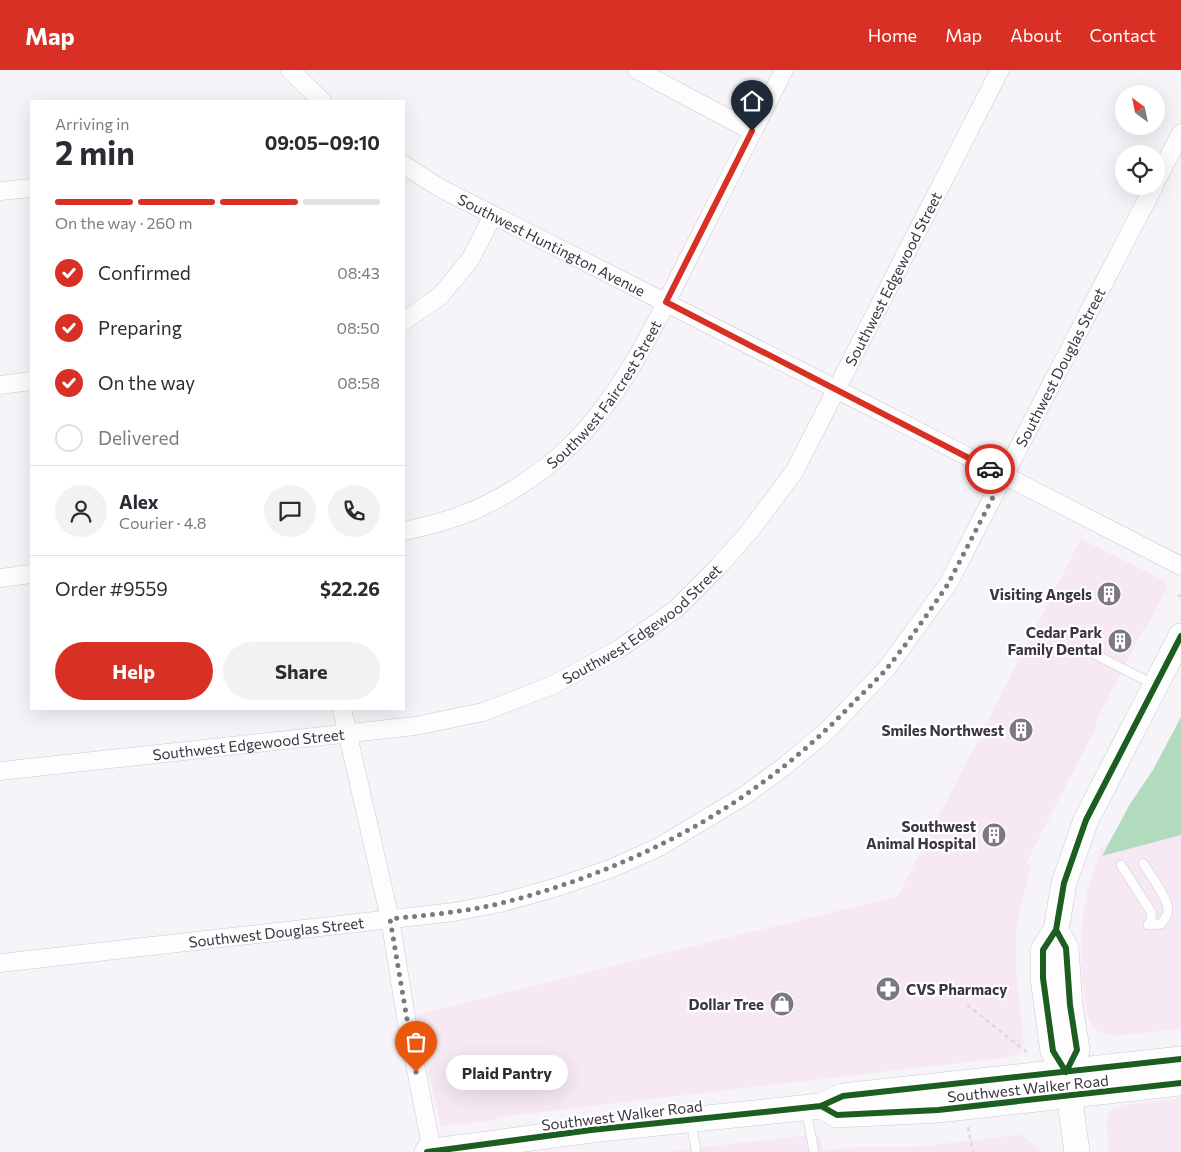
<!DOCTYPE html>
<meta charset="utf-8">
<style>
:root{--surface:#fff;--page:#f2f2f3;--text:#2b2b33;--muted:#7c7c81;--line:#e1e1e2;--accent:#d93025}
body{margin:0;font-family:Commissioner,sans-serif;background:var(--page);color:var(--text);height:100vh;display:flex;flex-direction:column;font-size:19px;white-space:nowrap}
*{box-sizing:border-box;margin:0}
p{font-size:16px;color:var(--muted)}
.icon{flex:none;width:28px;height:28px;fill:none;stroke:currentColor;stroke-width:2;stroke-linecap:round;stroke-linejoin:round}
.map{position:relative;flex:1;overflow:hidden}
.drawer{position:absolute;left:30px;top:30px;width:375px;height:610px;display:flex;flex-direction:column;background:var(--surface);border-radius:0px;box-shadow:0 5px 20px #0002}
.drawer>*{flex:none}
.needle{width:32px;rotate:327deg}
.tools{position:absolute;left:1115px;top:15px;display:grid;gap:10px}
.tools a{display:grid;place-items:center;width:50px;height:50px;border-radius:50%;background:var(--surface);box-shadow:0 5px 20px #0002;font-size:25px}
.pin{position:absolute;display:grid;place-items:center;width:42px;height:42px;color:#fff;margin:-51px -21px;border-radius:50% 50% 50% 0;rotate:-45deg;box-shadow:0 0 5px #0007}
.pin .icon{rotate:45deg}
.courier{position:absolute;display:grid;place-items:center;width:50px;height:50px;margin:-25px;border:4px solid #d93025;border-radius:50%;background:#fff;color:#222;box-shadow:0 1px 6px #0007}
.bubble{position:absolute;height:35px;border-radius:18px;background:var(--surface);box-shadow:0 5px 20px #0002;font-size:16px;font-weight:700;line-height:35px;text-align:center}
.overview em{font-style:normal;font-weight:700}
.overview div{display:flex;flex-direction:column-reverse}
.overview{display:flex;align-items:center;justify-content:space-between;height:85px;padding:0 25px}
h1{font-size:32px;font-weight:700;line-height:38px}
.bar{display:grid;grid-template-columns:repeat(4,1fr);gap:8px 5px;align-content:center;height:60px;padding:0 25px}
.bar i{height:6px;border-radius:4px;background:var(--line)}
.bar .current{background:var(--accent)}
.bar p{grid-column:span 4}
.line{display:flex;align-items:center;gap:12px;padding:0 25px;border-top:1px solid var(--line)}
.line div{flex:1}
.round{display:grid;place-items:center;flex:none;width:52px;height:52px;border-radius:26px;background:var(--page)}
ol{padding:0 25px;list-style:none}
li{display:flex;align-items:center;gap:15px;height:55px}
li p{margin-inline-start:auto}
li .icon{padding:5px;border-radius:50%;background:var(--accent);color:#fff;stroke-width:4}
li:last-child{color:var(--muted)}
li i{width:28px;height:28px;border:2px solid var(--line);border-radius:50%}
.primary-button{display:flex;gap:10px;margin-top:auto;padding:10px 25px}
.primary-button a{flex:1;height:58px;border-radius:30px;background:var(--accent);color:#fff;font-size:20px;font-weight:700;line-height:58px;text-align:center}
.primary-button a+a{background:var(--page);color:var(--text)}
header{display:flex;align-items:center;gap:30px;box-sizing:border-box;height:70px;padding:0 25px;background:var(--accent);color:#fff}
header strong{font-size:24px}
nav{display:flex;gap:28px;margin-inline-start:auto;font-size:18px}
.map>svg:first-child{display:block}
.commercial{fill:#f7e9f3}
.forest{fill:#b1dbbc}
.lines{fill:none;stroke-linecap:round;stroke-linejoin:round}
.service-casing{stroke:#ccc9d0;stroke-width:10}
.minor-casing{stroke:#ccc9d0;stroke-width:19}
.secondary-casing{stroke:#ccc9d0;stroke-width:26}
.path{stroke:#dbdadc;stroke-width:2.5;stroke-dasharray:4 4;stroke-linecap:butt}
.service{stroke:#fefdfe;stroke-width:9}
.minor{stroke:#fefdfe;stroke-width:18}
.secondary{stroke:#fefdfe;stroke-width:25}
.cycleway-casing{stroke:#fff;stroke-width:9}
.cycleway{stroke:#1b5e20;stroke-width:6}
.done{stroke:#7c7881;stroke-width:5;stroke-dasharray:0 9}
.route{stroke:#d93025;stroke-width:6}
.labels{text-anchor:middle;dominant-baseline:central;stroke-width:4.5;stroke-linejoin:round;paint-order:stroke}
.street-label{font-size:15px;fill:#3a3541;stroke:#fff}
.poi-label{font-size:15px;font-weight:bold;fill:#3a3541;stroke:#fff;text-anchor:end}
</style>
<header>
<strong>Map</strong>
<nav><a>Home</a><a>Map</a><a>About</a><a>Contact</a></nav>
</header>
<div class="map">
<svg width="1181" height="1082" viewBox="0 0 1181 1082">
<rect width="100%" height="100%" fill="#f6f3f9"/>
<path class="commercial" d="M1081,469l84,42 2,6 -22,44 -2,-1 -48,93 2,2 -71,139 6,-1 -11,41 -5,30v38l8,71 -4,9 -10,5 -513,60v3l-56,6 -26,-111 483,-119z
M1181,757v202l-67,7 -13,-3 -7,-4 -7,-14 -5,-38 -1,-32 2,-30 5,-27 13,-41z
M1181,1028v54h-72l-3,-31 2,-7 4,-5 11,-4z
M1016,1065h6l20,17h-378l134,-16h22l3,14 36,-3h57z"/>
<path class="forest" d="M1181,647v118l-79,21 28,-52 23,-34z"/>
<g class="lines">
<defs>
<path id="service" d="M1096,585l59,30
M1143,793c6,10 25,35 25,47 0,5 -4,10 -7,14l-13,1
M1121,795l30,47 1,7 -4,6
M806,1039l8,43
M691,1052l5,28"/>
<g id="minor">
<path d="M290,0l32,31"/>
<path d="M637,0l115,61"/>
<path id="s1" d="M404,95l36,23 53,27 343,174 345,177"/>
<path d="M1156,111l25,-48"/>
<path d="M0,121l31,-3"/>
<path d="M404,251l36,-25 30,-36 23,-45"/>
<path d="M0,315l31,-4"/>
<path id="s2" d="M404,461c19,-4 39,-9 58,-16 34,-12 79,-41 105,-66 55,-52 89,-126 123,-194 31,-61 62,-123 94,-185"/>
<path d="M0,508l31,-4"/>
<path d="M342,639l48,210 17,104 25,128"/>
<path id="s3" d="M0,701l415,-45 68,-14 70,-27 66,-36 57,-40 42,-42 31,-35 45,-60 206,-402"/>
<path id="s4" d="M0,893l454,-51 46,-9 54,-15 56,-19 49,-22 85,-51 41,-30 44,-37 58,-61 61,-84 206,-398"/>
</g>
<path id="secondary" d="M1056,860l10,18 4,57 7,45 -11,22
M821,1036l16,9 101,-5 243,-27
M427,1082l164,-22 230,-24 22,-10 338,-37
M1077,1082l-11,-80 -13,-21 -10,-73v-28l13,-20 8,-47 22,-63 95,-184"/>
</defs>
<use href="#service" class="service-casing"/>
<use href="#minor" class="minor-casing"/>
<use href="#secondary" class="secondary-casing"/>
<path class="path" d="M1178,525l3,1
M967,935l61,48
M968,1057l5,25"/>
<use href="#service" class="service"/>
<use href="#minor" class="minor"/>
<use href="#secondary" class="secondary"/>
<defs>
<path id="cycleway" d="M1056,860l10,18 4,57 7,45 -11,22
M1066,1002l-13,-21 -10,-73v-28l13,-20 8,-47 22,-63 95,-184
M821,1036l16,9 101,-5 243,-27
M427,1082l164,-22 230,-24 22,-10 338,-37"/>
</defs>
<use href="#cycleway" class="cycleway-casing"/>
<use href="#cycleway" class="cycleway"/>
</g>
<g class="lines">
<path class="done" d="M416,1002l-26,-153c37,-4 75,-7 112,-16 136,-35 255,-99 352,-201 11,-11 24,-23 34,-35 21,-26 41,-55 60,-83l56,-108 -14,-7"/>
<path class="route" d="M752,61l-86,171 324,167"/>
</g>
<defs>
<symbol id="building-disc" viewBox="-11 -11 22 22"><circle r="9.5" fill="#7c7881" stroke="#fff"/><path d="M-4-6H4V6H1V3H-1V6H-4ZM-2.5-4.3h1.7v1.8h-1.7ZM.8-4.3h1.7v1.8H.8ZM-2.5-1h1.7V.8h-1.7ZM.8-1h1.7V.8H.8Z" fill="#fff"/></symbol>
<symbol id="pharmacy-disc" viewBox="-11 -11 22 22"><circle r="9.5" fill="#7c7881" stroke="#fff"/><path d="M-2-6h4v4h4v4h-4v4h-4v-4h-4v-4h4Z" fill="#fff"/></symbol>
<symbol id="shop-disc" viewBox="-11 -11 22 22"><circle r="9.5" fill="#7c7881" stroke="#fff"/><path d="M-5-2.5h2.3a2.7 3.5 0 0 1 5.4 0H5L5.5 6h-11ZM-1.5-2.5h3a1.5 2.3 0 0 0-3 0Z" fill="#fff"/></symbol>
</defs>
<g fill-rule="evenodd">
<use href="#building-disc" x="1095" y="510" width="28" height="28"/>
<use href="#building-disc" x="1106" y="557" width="28" height="28"/>
<use href="#building-disc" x="1007" y="646" width="28" height="28"/>
<use href="#building-disc" x="980" y="751" width="28" height="28"/>
<use href="#pharmacy-disc" x="874" y="905" width="28" height="28"/>
<use href="#shop-disc" x="768" y="920" width="28" height="28"/>
</g>
<g class="labels">
<g class="street-label">
<text stroke="none"><textPath href="#s1" startOffset="168">Southwest Huntington Avenue</textPath></text>
<text stroke="none"><textPath href="#s3" startOffset="1105">Southwest Edgewood Street</textPath></text>
<text stroke="none"><textPath href="#s4" startOffset="1312">Southwest Douglas Street</textPath></text>
<text stroke="none"><textPath href="#s2" startOffset="251">Southwest Faircrest Street</textPath></text>
<text stroke="none"><textPath href="#s3" startOffset="670">Southwest Edgewood Street</textPath></text>
<text stroke="none"><textPath href="#s3" startOffset="250">Southwest Edgewood Street</textPath></text>
<text stroke="none"><textPath href="#s4" startOffset="278">Southwest Douglas Street</textPath></text>
<text transform="translate(1028 1018) rotate(-6)">Southwest Walker Road</text>
<text transform="translate(622 1045) rotate(-7)">Southwest Walker Road</text>
</g>
<g class="poi-label">
<text x="1092" y="524">Visiting Angels</text>
<text x="1102" y="562">Cedar Park<tspan x="1102" dy="17">Family Dental</tspan></text>
<text x="1004" y="660">Smiles Northwest</text>
<text x="976" y="756">Southwest<tspan x="976" dy="17">Animal Hospital</tspan></text>
<text x="906" y="919" text-anchor="start">CVS Pharmacy</text>
<text x="764" y="934">Dollar Tree</text>
</g>
</g>
</svg>
<div class="tools">
<a><svg class="needle" viewBox="-14 -14 28 28"><path d="M0-13l5 13h-10z" fill="#e53935"/><path d="M0 13l5-13h-10z" fill="#7c7c81"/></svg></a>
<a><svg class="icon" aria-label="locate" viewBox="0 0 24 24"><circle cx="12" cy="12" r="6"/><path d="M12 2v4M12 18v4M2 12h4M18 12h4"/></svg></a>
</div>
<div class="pin" style="left:416px;top:1002px;background:#ea580c"><svg class="icon" aria-label="bag" viewBox="0 0 24 24"><path d="M5 8h14l-1 12H6zM9 8a3 3 0 0 1 6 0"/></svg></div>
<div class="pin" style="left:752px;top:61px;background:#1f2937"><svg class="icon" aria-label="home" viewBox="0 0 24 24"><path d="M3 11l9-7 9 7M6 9v11h12V9"/></svg></div>
<div class="courier" style="left:990px;top:399px"><svg class="icon" aria-label="car" viewBox="0 0 24 24"><path d="M5 17H2v-5l4-1 3-4h7l3 4 3 1v5h-3M9 17h6M6 11h13"/><circle cx="7" cy="17" r="2"/><circle cx="17" cy="17" r="2"/></svg></div>
<div class="bubble" style="left:446px;top:985px;width:122px">Plaid Pantry</div>
<section class="drawer">
<div class="overview"><div><h1>2 min</h1><p>Arriving in</p></div><em>09:05–09:10</em></div>
<div class="bar"><i class="current"></i><i class="current"></i><i class="current"></i><i></i><p>On the way · 260 m</p></div>
<ol>
<li><svg class="icon" aria-label="check" viewBox="0 0 24 24"><path d="M5 12l5 5 9-10"/></svg>Confirmed<p>08:43</p></li>
<li><svg class="icon" aria-label="check" viewBox="0 0 24 24"><path d="M5 12l5 5 9-10"/></svg>Preparing<p>08:50</p></li>
<li><svg class="icon" aria-label="check" viewBox="0 0 24 24"><path d="M5 12l5 5 9-10"/></svg>On the way<p>08:58</p></li>
<li><i></i>Delivered</li>
</ol>
<div class="line" style="height:90px"><a class="round"><svg class="icon" aria-label="person" viewBox="0 0 24 24"><circle cx="12" cy="8" r="4"/><path d="M4 21q1-7 8-7t8 7"/></svg></a><div><b>Alex</b><p>Courier · 4.8</p></div><a class="round"><svg class="icon" aria-label="chat" viewBox="0 0 24 24"><path d="M4 5h16v11H9l-5 4z"/></svg></a><a class="round"><svg class="icon" aria-label="phone" viewBox="0 0 24 24"><path d="M5 4h4l2 5-3 2q2 4 5 5l2-3 5 2v4C11 20 4 13 5 4z"/></svg></a></div>
<div class="line" style="height:65px"><div>Order #9559</div><b>$22.26</b></div>
<div class="primary-button"><a>Help</a><a>Share</a></div>
</section>
</div>
